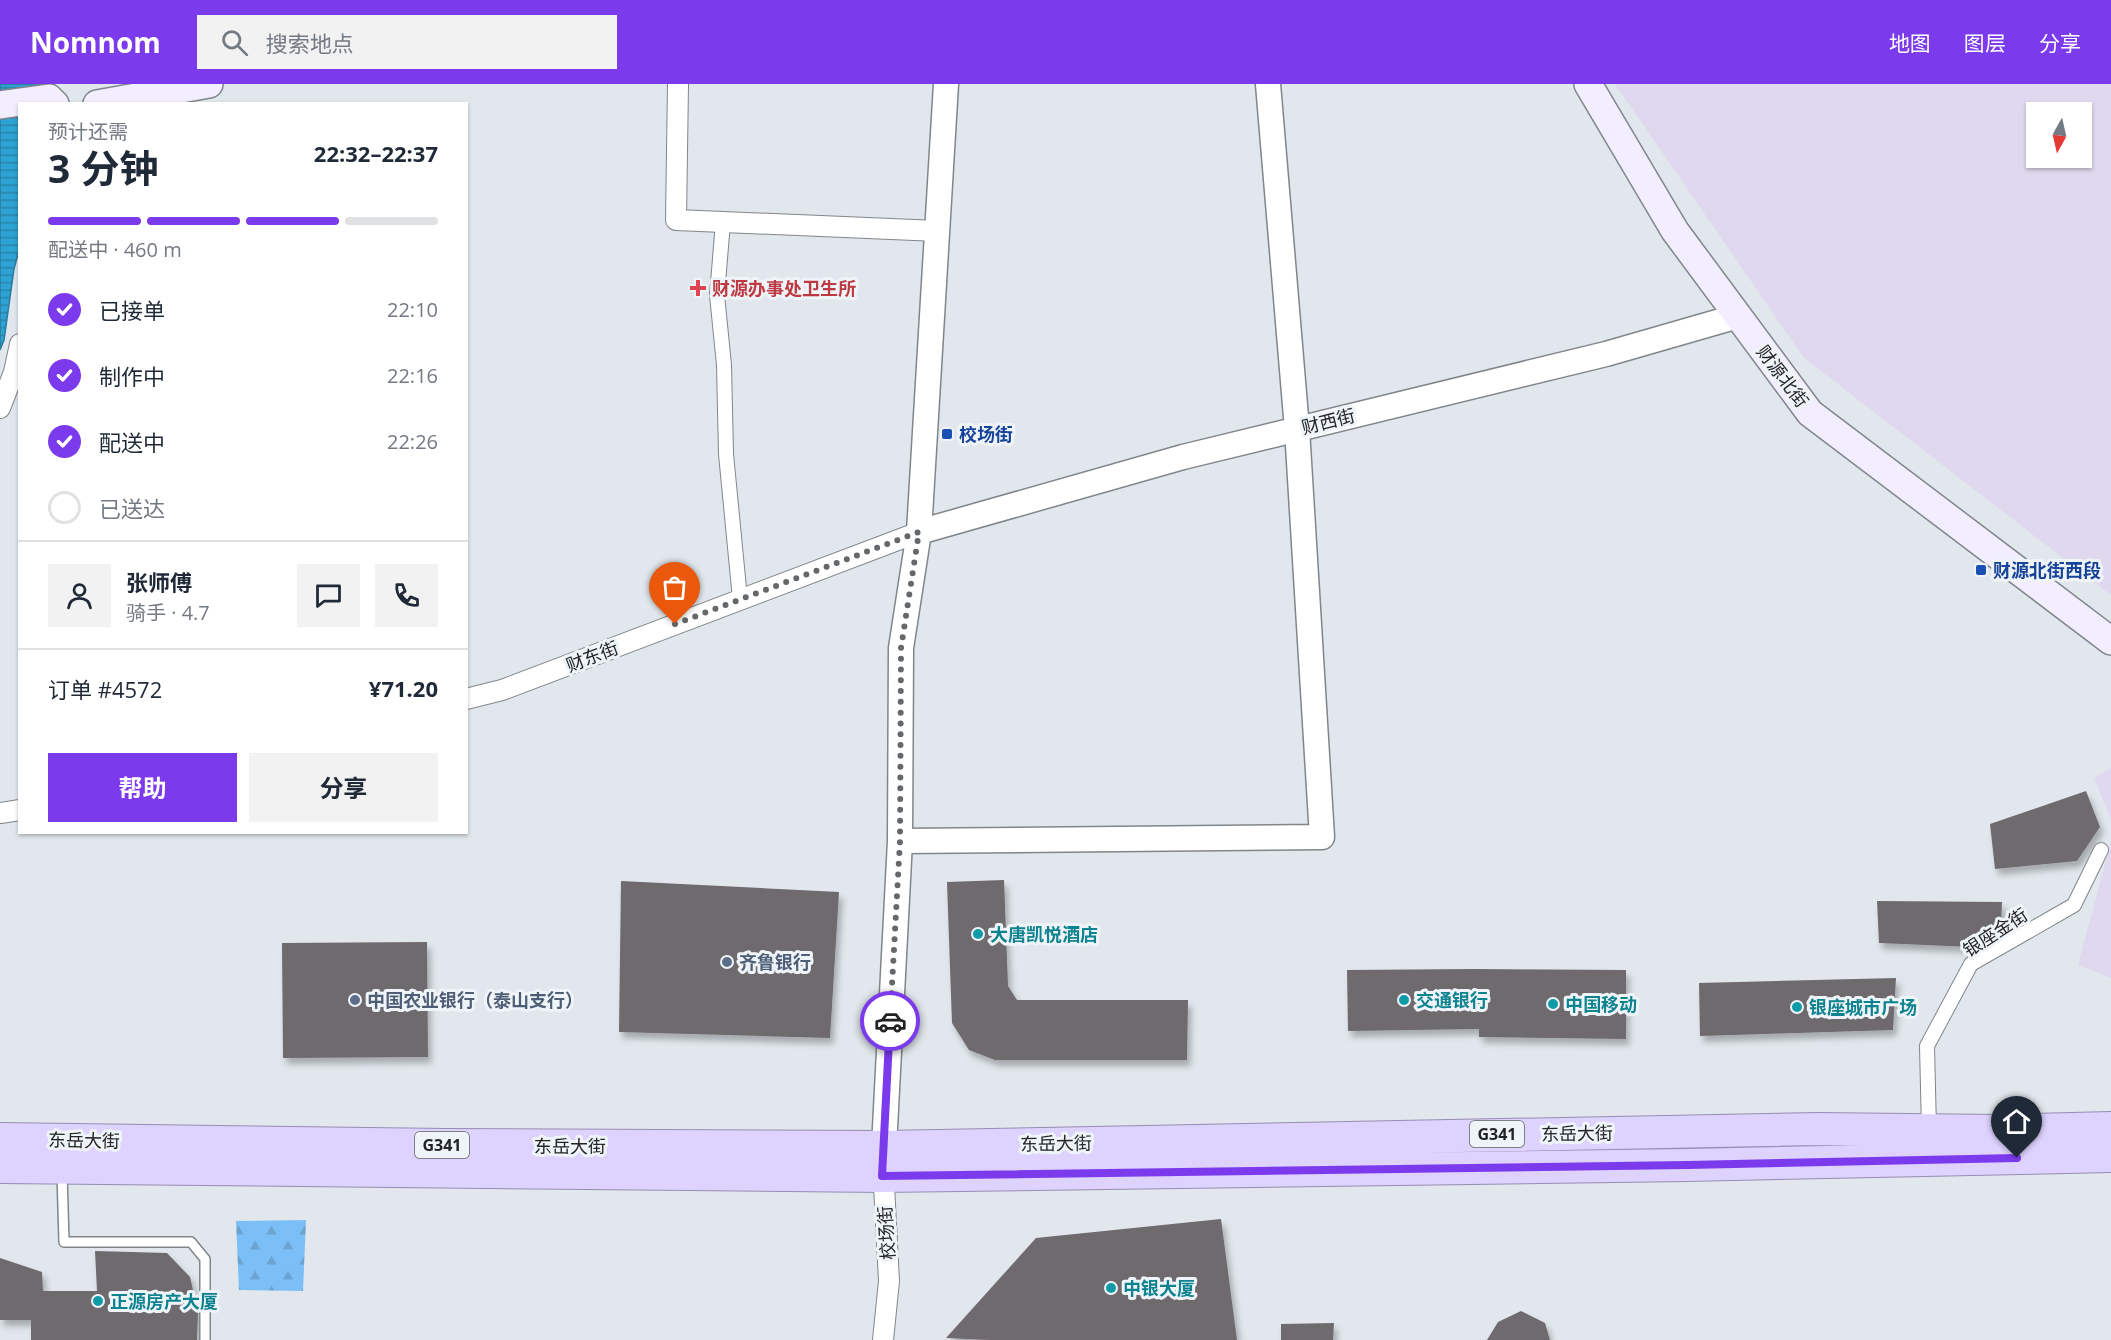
<!DOCTYPE html>
<html lang="zh">
<meta charset="utf-8">
<style>
:root{--surface:#fff;--page:#f2f2f3;--text:#1f2937;--muted:#747a83;--line:#e0e1e3;--accent:#7c3aed}
body{margin:0;font-family:"Open Sans","Noto Sans SC",sans-serif;background:var(--page);color:var(--text);height:100vh;display:flex;flex-direction:column;font-size:22px;white-space:nowrap}
*{box-sizing:border-box;margin:0}
p{font-size:20px;color:var(--muted)}
.icon{flex:none;width:33px;height:33px;fill:none;stroke:currentColor;stroke-width:2;stroke-linecap:round;stroke-linejoin:round}
.map{position:relative;flex:1;overflow:hidden}
.details{position:absolute;left:18px;top:18px;width:450px;height:732px;display:flex;flex-direction:column;background:var(--surface);border-radius:0px;box-shadow:0 2px 4px #0004}
.details>*{flex:none}
.needle{width:39px;rotate:188deg}
.fabs{position:absolute;left:2026px;top:18px;display:grid;gap:12px}
.fabs a{display:grid;place-items:center;width:66px;height:66px;border-radius:0px;background:var(--surface);box-shadow:0 2px 4px #0004;font-size:30px}
.pin{position:absolute;display:grid;place-items:center;width:51px;height:51px;color:#fff;margin:-62px -26px;border-radius:50% 50% 50% 0;rotate:-45deg;box-shadow:0 0 6px #0007}
.pin .icon{rotate:45deg}
.courier{position:absolute;display:grid;place-items:center;width:60px;height:60px;margin:-30px;border:4px solid #7c3aed;border-radius:50%;background:#fff;color:#222;box-shadow:0 2px 8px #0007}
.headline em{font-style:normal;font-weight:700}
.headline div{display:flex;flex-direction:column-reverse}
.headline{display:flex;align-items:center;justify-content:space-between;height:102px;padding:0 30px}
h1{font-size:39px;font-weight:700;line-height:45px}
.bar{display:grid;grid-template-columns:repeat(4,1fr);gap:9px 6px;align-content:center;height:72px;padding:0 30px}
.bar i{height:8px;border-radius:4px;background:var(--line)}
.bar .on{background:var(--accent)}
.bar p{grid-column:span 4}
.line{display:flex;align-items:center;gap:15px;padding:0 30px;border-top:2px solid var(--line)}
.line div{flex:1}
.round{display:grid;place-items:center;flex:none;width:63px;height:63px;border-radius:0px;background:var(--page)}
ol{padding:0 30px;list-style:none}
li{display:flex;align-items:center;gap:18px;height:66px}
li p{margin-inline-start:auto}
li .icon{padding:6px;border-radius:50%;background:var(--accent);color:#fff;stroke-width:4}
li:last-child{color:var(--muted)}
li i{width:33px;height:33px;border:3px solid var(--line);border-radius:50%}
.action{display:flex;gap:12px;margin-top:auto;padding:12px 30px}
.action a{flex:1;height:69px;border-radius:0px;background:var(--accent);color:#fff;font-size:24px;font-weight:700;line-height:69px;text-align:center}
.action a+a{background:var(--page);color:var(--text)}
header{display:flex;align-items:center;gap:36px;box-sizing:border-box;height:84px;padding:0 30px;background:var(--accent);color:#fff}
header strong{font-size:28px}
nav{display:flex;gap:33px;margin-inline-start:auto;font-size:21px}
.search{width:420px;height:54px;background:var(--page);display:flex;align-items:center;gap:15px;box-sizing:border-box;padding:0 21px;border-radius:0px;color:var(--muted);font-size:22px}
.map>svg:first-child{display:block}
.commercial{fill:#dfd8ee;fill-rule:evenodd}
.forest{fill:url(#forest-firs)}
.water{fill:url(#water-rules);stroke:#2a7c9f;stroke-width:1.5}
.building{fill:#6e6a6e;filter:url(#shadow)}
.lines{fill:none;stroke-linecap:round;stroke-linejoin:round}
.service-casing{stroke:#81868a;stroke-width:12}
.pedestrian-casing{stroke:#81868a;stroke-width:16}
.minor-casing{stroke:#81868a;stroke-width:22}
.tertiary-casing{stroke:#81868a;stroke-width:27}
.secondary-casing{stroke:#81868a;stroke-width:30}
.trunk-casing{stroke:#978db2;stroke-width:34}
.service{stroke:#fff;stroke-width:9}
.pedestrian{stroke:#fff;stroke-width:14}
.minor{stroke:#fff;stroke-width:20}
.tertiary{stroke:#fff;stroke-width:24}
.secondary{stroke:#f3eeff;stroke-width:27}
.trunk{stroke:#ded2fe;stroke-width:32}
.done{stroke:#65686b;stroke-width:6;stroke-dasharray:0 10.8}
.route{stroke:#7c3aed;stroke-width:8}
.health-dot{fill:#e0444e;stroke:#eff4f9;stroke-width:2}
.transit-dot{fill:#1a4fb4;stroke:#eff4f9;stroke-width:2}
.culture-dot{fill:#0f9aa8;stroke:#eff4f9;stroke-width:2}
.service-dot{fill:#5c6f8a;stroke:#eff4f9;stroke-width:2}
.labels{text-anchor:middle;dominant-baseline:central;stroke-width:6;stroke-linejoin:round;paint-order:stroke}
.shield{fill:#eff4f9;stroke:#606265;stroke-width:1.5}
.shield-label{font-size:16px;font-weight:bold;fill:#222425}
.health-label{font-size:18px;font-weight:bold;fill:#be3a42;stroke:#eff4f9;text-anchor:start}
.street-label{font-size:18px;fill:#222425;stroke:#eff4f9}
.transit-label{font-size:18px;font-weight:bold;fill:#164399;stroke:#eff4f9;text-anchor:start}
.culture-label{font-size:18px;font-weight:bold;fill:#0d838f;stroke:#eff4f9;text-anchor:start}
.service-label{font-size:18px;font-weight:bold;fill:#4e5e75;stroke:#eff4f9;text-anchor:start}
</style>
<header>
<strong>Nomnom</strong>
<div class="search"><svg class="icon" aria-label="search" viewBox="0 0 24 24"><circle cx="10" cy="10" r="6"/><path d="M15 15l6 6"/></svg>搜索地点</div>
<nav><a>地图</a><a>图层</a><a>分享</a></nav>
</header>
<div class="map">
<svg width="2111" height="1256" viewBox="0 0 2111 1256">
<defs>
<pattern id="forest-firs" width="22" height="20" patternUnits="userSpaceOnUse" patternTransform="scale(1.5)"><rect width="22" height="20" fill="#7cbff6"/><path d="M5 1l3.5 6h-7zM16 11l3.5 6h-7z" fill="#6ba4d3"/></pattern>
<pattern id="water-rules" width="6" height="5" patternUnits="userSpaceOnUse" patternTransform="scale(1.5)"><rect width="6" height="5" fill="#2ea2d3"/><path d="M0 2.5h6" fill="none" stroke="#2784ab"/></pattern>
<filter id="shadow"><feDropShadow dx="3.5" dy="6" stdDeviation="3" flood-color="#0004"/></filter>
</defs>
<rect width="100%" height="100%" fill="#e1e7ec"/>
<path class="commercial" d="M1615,0h496v511l-307,-237zM2037,28h45v46h-45z
M2111,684v51l-17,-41z
M2111,758v136l-33,-13z"/>
<path class="forest" d="M306,1136l-3,71 -64,-1 -3,-69z"/>
<path class="water" d="M0,0h46v19l-26,1 -1,146 -5,19 -10,71 -4,10z"/>
<path class="building" d="M2086,707l14,36 -23,34 -82,8 -5,-45z
M1004,796l4,106 9,14h171l-1,60h-192l-26,-10 -17,-27 -5,-141z
M621,797l218,11 -9,146 -211,-6z
M1877,817l125,1 -1,21 -11,13 -18,11 -93,-4z
M427,858l1,115 -145,1 -1,-115z
M1475,885l151,1v69l-147,-2v-8l-131,2 -1,-61z
M1896,894l-3,52 -193,6 -1,-53z
M1221,1135l16,121h-248l-43,-2 90,-100z
M95,1167l72,2 23,24 8,35 -1,28h-166v-20h-31v-62l42,14 1,19h54z
M1521,1227l24,12 5,17h-63l11,-18z
M1334,1239l-1,17h-52v-16z"/>
<g class="lines">
<defs>
<path id="service" d="M62,1089l2,69h127l14,17v81"/>
<path id="pedestrian" d="M723,138l-6,73 7,70 2,89 14,145
M1929,1046l-2,-84 44,-82 103,-59 27,-55"/>
<path id="minor" d="M678,0l-2,136 262,11
M0,324l14,-36 6,-28
M466,615l36,-9 417,-158
M0,729l20,-3
M883,1082l6,115 -6,59"/>
<path id="tertiary" d="M919,448l264,-75 423,-103 132,-38
M900,757l422,-4 -25,-408 -29,-345
M884,1063l16,-306 1,-193 18,-116 27,-448"/>
<path id="secondary" d="M1588,0l87,147 135,182 301,228
M97,20l112,-20
M0,21l49,-7 6,6"/>
<path id="trunk" d="M0,1055l445,6 439,2 934,-18 181,2 112,-3
M0,1083l882,9 806,-11 423,-9"/>
</defs>
<use href="#service" class="service-casing"/>
<use href="#pedestrian" class="pedestrian-casing"/>
<use href="#minor" class="minor-casing"/>
<use href="#tertiary" class="tertiary-casing"/>
<use href="#secondary" class="secondary-casing"/>
<use href="#trunk" class="trunk-casing"/>
<use href="#service" class="service"/>
<use href="#pedestrian" class="pedestrian"/>
<use href="#minor" class="minor"/>
<use href="#tertiary" class="tertiary"/>
<use href="#secondary" class="secondary"/>
<use href="#trunk" class="trunk"/>
</g>
<g class="lines">
<path class="done" d="M675,540l244,-92 -18,116 -1,193 -10,180"/>
<path class="route" d="M890,937l-8,155 806,-11 329,-7"/>
</g>
<path class="health-dot" d="M695 195h6v6h6v6h-6v6h-6v-6h-6v-6h6z"/>
<g class="transit-dot">
<rect x="941" y="344" width="12" height="12" rx="3"/>
<rect x="1975" y="480" width="12" height="12" rx="3"/>
</g>
<g class="culture-dot">
<circle cx="978" cy="850" r="6"/>
<circle cx="1404" cy="916" r="6"/>
<circle cx="1553" cy="920" r="6"/>
<circle cx="1797" cy="923" r="6"/>
<circle cx="1111" cy="1204" r="6"/>
<circle cx="98" cy="1217" r="6"/>
</g>
<g class="service-dot">
<circle cx="727" cy="878" r="6"/>
<circle cx="355" cy="916" r="6"/>
</g>
<g class="labels">
<g class="shield">
<rect x="1470" y="1037" width="54" height="26" rx="4.5"/>
<rect x="415" y="1048" width="54" height="26" rx="4.5"/>
</g>
<g class="shield-label">
<text x="1497" y="1050">G341</text>
<text x="442" y="1061">G341</text>
</g>
<g class="health-label">
<text x="712" y="204">财源办事处卫生所</text>
</g>
<g class="street-label">
<text transform="translate(1783 292) rotate(53)">财源北街</text>
<text transform="translate(1328 337) rotate(-14)">财西街</text>
<text transform="translate(592 572) rotate(-21)">财东街</text>
<text transform="translate(1995 848) rotate(-33)">银座金街</text>
<text transform="translate(1577 1049) rotate(-1)">东岳大街</text>
<text transform="translate(84 1056) rotate(1)">东岳大街</text>
<text transform="translate(1056 1059) rotate(-1)">东岳大街</text>
<text x="570" y="1062">东岳大街</text>
<text transform="translate(886 1149) rotate(-94)">校场街</text>
</g>
<g class="transit-label">
<text x="959" y="350">校场街</text>
<text x="1993" y="486">财源北街西段</text>
</g>
<g class="culture-label">
<text x="990" y="850">大唐凯悦酒店</text>
<text x="1416" y="916">交通银行</text>
<text x="1565" y="920">中国移动</text>
<text x="1809" y="923">银座城市广场</text>
<text x="1123" y="1204">中银大厦</text>
<text x="110" y="1217">正源房产大厦</text>
</g>
<g class="service-label">
<text x="739" y="878">齐鲁银行</text>
<text x="367" y="916">中国农业银行（泰山支行）</text>
</g>
</g>
</svg>
<div class="fabs">
<a><svg class="needle" viewBox="-14 -14 28 28"><path d="M0-13l5 13h-10z" fill="#e53935"/><path d="M0 13l5-13h-10z" fill="#747a83"/></svg></a>
</div>
<div class="pin" style="left:675px;top:540px;background:#ea580c"><svg class="icon" aria-label="bag" viewBox="0 0 24 24"><path d="M5 8h14l-1 12H6zM9 8a3 3 0 0 1 6 0"/></svg></div>
<div class="pin" style="left:2017px;top:1074px;background:#1f2937"><svg class="icon" aria-label="home" viewBox="0 0 24 24"><path d="M3 11l9-7 9 7M6 9v11h12V9"/></svg></div>
<div class="courier" style="left:890px;top:937px"><svg class="icon" aria-label="car" viewBox="0 0 24 24"><path d="M5 17H2v-5l4-1 3-4h7l3 4 3 1v5h-3M9 17h6M6 11h13"/><circle cx="7" cy="17" r="2"/><circle cx="17" cy="17" r="2"/></svg></div>
<section class="details">
<div class="headline"><div><h1>3 分钟</h1><p>预计还需</p></div><em>22:32–22:37</em></div>
<div class="bar"><i class="on"></i><i class="on"></i><i class="on"></i><i></i><p>配送中 · 460 m</p></div>
<ol>
<li><svg class="icon" aria-label="check" viewBox="0 0 24 24"><path d="M5 12l5 5 9-10"/></svg>已接单<p>22:10</p></li>
<li><svg class="icon" aria-label="check" viewBox="0 0 24 24"><path d="M5 12l5 5 9-10"/></svg>制作中<p>22:16</p></li>
<li><svg class="icon" aria-label="check" viewBox="0 0 24 24"><path d="M5 12l5 5 9-10"/></svg>配送中<p>22:26</p></li>
<li><i></i>已送达</li>
</ol>
<div class="line" style="height:108px"><a class="round"><svg class="icon" aria-label="person" viewBox="0 0 24 24"><circle cx="12" cy="8" r="4"/><path d="M4 21q1-7 8-7t8 7"/></svg></a><div><b>张师傅</b><p>骑手 · 4.7</p></div><a class="round"><svg class="icon" aria-label="chat" viewBox="0 0 24 24"><path d="M4 5h16v11H9l-5 4z"/></svg></a><a class="round"><svg class="icon" aria-label="phone" viewBox="0 0 24 24"><path d="M5 4h4l2 5-3 2q2 4 5 5l2-3 5 2v4C11 20 4 13 5 4z"/></svg></a></div>
<div class="line" style="height:78px"><div>订单 #4572</div><b>¥71.20</b></div>
<div class="action"><a>帮助</a><a>分享</a></div>
</section>
</div>
